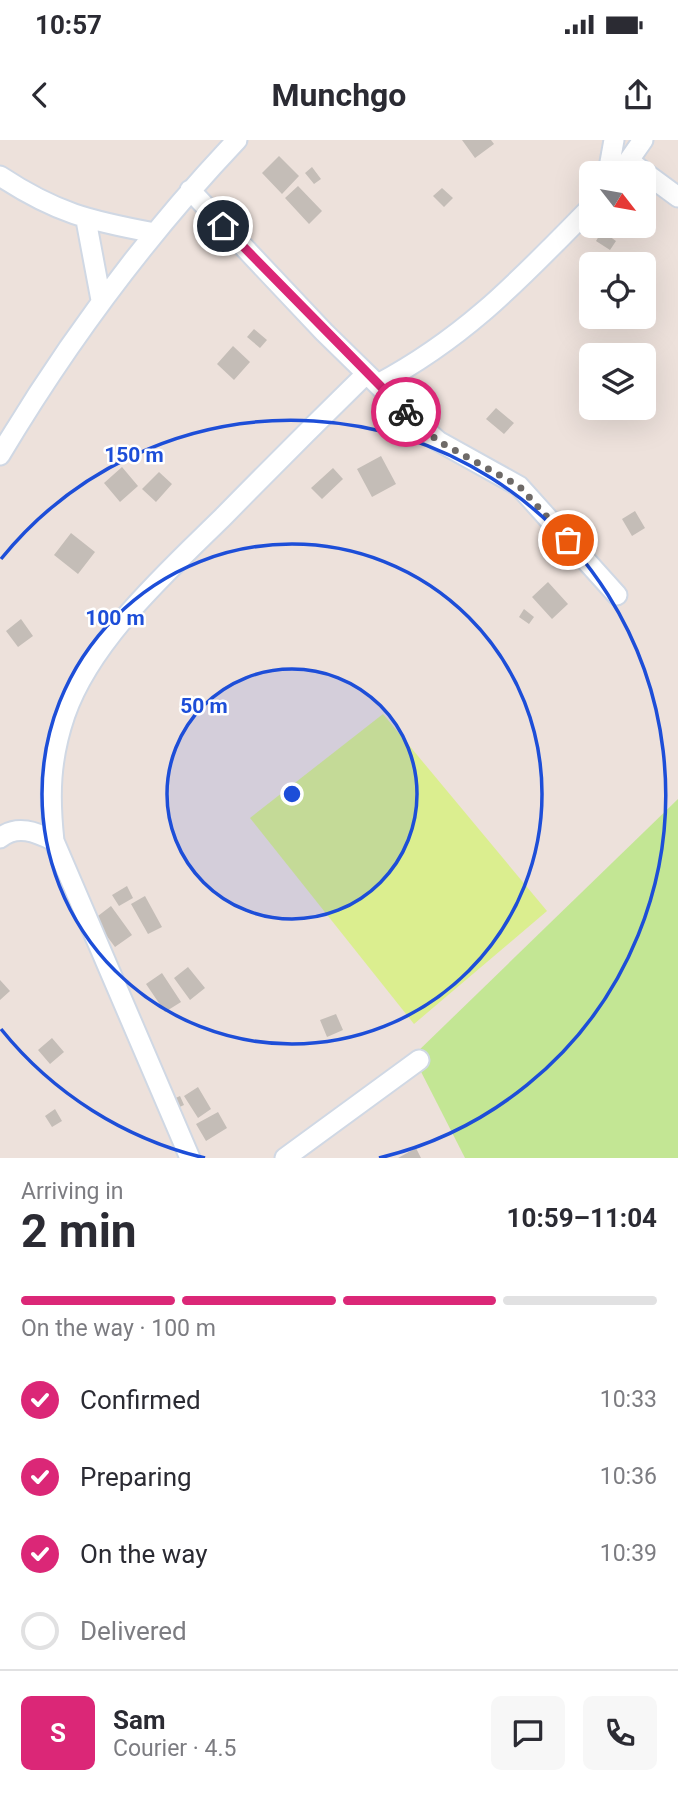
<!DOCTYPE html>
<meta charset="utf-8">
<style>
:root{--surface:#fff;--page:#f7f7f7;--text:#2b2b33;--muted:#7c7c81;--line:#e1e1e2;--accent:#db2777}
body{margin:0;font-family:Roboto,sans-serif;background:var(--page);color:var(--text);height:100vh;display:flex;flex-direction:column;font-size:26px;white-space:nowrap}
*{box-sizing:border-box;margin:0}
p{font-size:23px;color:var(--muted)}
.icon{flex:none;width:38px;height:38px;fill:none;stroke:currentColor;stroke-width:2;stroke-linecap:round;stroke-linejoin:round}
.map{position:relative;height:1018px;overflow:hidden}
.side{display:flex;flex-direction:column;background:var(--surface);flex:1}
.side>*{flex:none}
.needle{width:46px;rotate:121deg}
.fabs{position:absolute;left:579px;top:21px;display:grid;gap:14px}
.fabs a{display:grid;place-items:center;width:77px;height:77px;border-radius:10px;background:var(--surface);box-shadow:0 7px 28px #0002;font-size:35px}
.pin{position:absolute;display:grid;place-items:center;width:60px;height:60px;color:#fff;margin:-30px;border:4px solid #fff;border-radius:50%;box-shadow:0 2px 7px #0007}
.courier{position:absolute;display:grid;place-items:center;width:70px;height:70px;margin:-35px;border:5px solid #db2777;border-radius:50%;background:#fff;color:#222;box-shadow:0 2px 9px #0007}
.overview em{font-style:normal;font-weight:700}
.overview div{display:flex;flex-direction:column-reverse}
.overview{display:flex;align-items:center;justify-content:space-between;height:119px;padding:0 21px}
h1{font-size:46px;font-weight:700;line-height:52px}
.bar{display:grid;grid-template-columns:repeat(4,1fr);gap:10px 7px;align-content:center;height:84px;padding:0 21px}
.bar i{height:9px;border-radius:5px;background:var(--line)}
.bar .current{background:var(--accent)}
.bar p{grid-column:span 4}
.line{display:flex;align-items:center;gap:18px;padding:0 21px;border-top:2px solid var(--line)}
.line div{flex:1}
.round{display:grid;place-items:center;flex:none;width:74px;height:74px;border-radius:10px;background:var(--page)}
ol{padding:0 21px;list-style:none}
li{display:flex;align-items:center;gap:21px;height:77px}
li p{margin-inline-start:auto}
li .icon{padding:7px;border-radius:50%;background:var(--accent);color:#fff;stroke-width:4}
li:last-child{color:var(--muted)}
li i{width:38px;height:38px;border:4px solid var(--line);border-radius:50%}
.status{display:flex;justify-content:space-between;align-items:center;height:49px;padding:0 35px;background:var(--surface);direction:ltr}
.status svg{height:19px;fill:currentColor}
header{display:flex;justify-content:space-between;align-items:center;height:91px;padding:0 21px;background:var(--surface);font-size:32px;font-weight:700}
.map>svg:first-child{display:block}
.green{fill:#c3e694}
.pitch{fill:#dbee8f}
.building{fill:#c4bdb7}
.lines{fill:none;stroke-linecap:round;stroke-linejoin:round}
.minor-casing{stroke:#d0d8e4;stroke-width:23}
.minor{stroke:#fff;stroke-width:19}
.done{stroke:#6e6a68;stroke-width:7;stroke-dasharray:0 12.6}
.route{stroke:#db2777;stroke-width:9}
.ring{fill:none;stroke:#1d4ed8;stroke-width:3.5}
.centre{fill:#1d4ed8;stroke:#fff;stroke-width:3.5}
.ring-label{font-size:21px;text-anchor:middle;font-weight:bold;fill:#1d4ed8;stroke:#fff;stroke-width:5;stroke-linejoin:round;paint-order:stroke}
</style>
<div class="status"><b>10:57</b><svg viewBox="0 0 49 12"><path d="M0 12V9h3v3zM5 12V6h3v6zM10 12V3h3v9zM15 12V0h3v12zM26 1h20v11H26zM47 4h2v5h-2z"/></svg></div>
<header><svg class="icon" aria-label="back" viewBox="0 0 24 24"><path d="M15 5l-7 7 7 7"/></svg>Munchgo<svg class="icon" aria-label="share" viewBox="0 0 24 24"><path d="M12 15V3M7 8l5-5 5 5M5 13v7h14v-7"/></svg></header>
<div class="map">
<svg width="678" height="1018" viewBox="0 0 678 1018">
<rect width="100%" height="100%" fill="#ede1db"/>
<path class="green" d="M678,659v359h-213l-52,-102z"/>
<path class="pitch" d="M383,574l164,197 -133,113 -164,-206z"/>
<path class="building" d="M462,0h29l3,4 -19,14z
M279,16l20,20 -17,18 -20,-21z
M312,27l9,12 -7,5 -9,-11z
M298,46l24,25 -13,13 -24,-26z
M442,48l11,10 -9,9 -11,-11z
M602,91l14,10 -6,9 -14,-9z
M644,130l7,7 -7,7z
M254,189l13,11 -7,8 -13,-11z
M233,206l17,16 -16,18 -17,-16z
M496,268l18,15 -10,11 -18,-15z
M381,316l15,28 -24,13 -15,-28z
M122,327l16,19 -18,16 -16,-19z
M333,328l10,11 -21,20 -11,-11z
M159,332l13,12 -16,18 -14,-13z
M635,371l10,17 -13,8 -10,-17z
M71,393l24,19 -17,22 -24,-19z
M548,442l20,22 -16,15 -20,-22z
M524,469l10,8 -5,7 -10,-7z
M21,479l12,17 -15,11 -12,-16z
M127,746l6,12 -14,8 -7,-11z
M145,756l17,31 -14,7 -17,-30z
M111,766l21,29 -17,12 -21,-28z
M188,827l17,21 -15,12 -16,-22z
M162,833l19,29 -16,10 -19,-28z
M0,840l10,11 -10,9z
M336,874l7,16 -16,7 -7,-17z
M52,898l12,14 -14,12 -12,-14z
M198,947l13,22 -13,9 -14,-22z
M180,956l4,9 -11,5 -4,-9z
M55,969l7,12 -10,6 -7,-11z
M218,972l9,16 -21,13 -10,-17z
M416,1008l5,10h-23z"/>
<g class="lines">
<defs>
<path id="minor" d="M629,21l49,36
M608,33l6,-33
M620,33l23,-33
M0,36c56,37 90,45 155,57
M190,50l134,142 90,88 24,21 81,45 98,109
M86,80l15,80
M378,244c90,-48 143,-106 214,-178
M0,315c68,-114 146,-219 237,-315
M0,698c17,-14 36,-6 54,3l136,317
M54,701c-5,-46 -4,-82 11,-126 26,-75 102,-143 158,-198 47,-48 95,-96 143,-143
M285,1018l134,-98"/>
</defs>
<use href="#minor" class="minor-casing"/>
<use href="#minor" class="minor"/>
</g>
<g class="lines">
<path class="done" d="M406,272l32,29 81,45 49,54"/>
<path class="route" d="M223,86l183,186"/>
</g>
<circle cx="292" cy="654" r="125" fill="#1d4ed8" fill-opacity=".12"/>
<g class="ring">
<circle cx="292" cy="654" r="125"/>
<circle cx="292" cy="654" r="250"/>
<path d="M205 1018A374 374 0 0 1 1 889M1 419A374 374 0 1 1 379 1018"/>
</g>
<circle cx="292" cy="654" r="10" class="centre"/>
<g class="ring-label">
<text x="134" y="322">150 m</text>
<text x="115" y="485">100 m</text>
<text x="204" y="573">50 m</text>
</g>
</svg>
<div class="fabs">
<a><svg class="needle" viewBox="-14 -14 28 28"><path d="M0-13l5 13h-10z" fill="#e53935"/><path d="M0 13l5-13h-10z" fill="#7c7c81"/></svg></a>
<a><svg class="icon" aria-label="locate" viewBox="0 0 24 24"><circle cx="12" cy="12" r="6"/><path d="M12 2v4M12 18v4M2 12h4M18 12h4"/></svg></a>
<a><svg class="icon" aria-label="layers" viewBox="0 0 24 24"><path d="M12 4l9 5-9 5-9-5zM3 14l9 5 9-5"/></svg></a>
</div>
<div class="pin" style="left:568px;top:400px;background:#ea580c"><svg class="icon" aria-label="bag" viewBox="0 0 24 24"><path d="M5 8h14l-1 12H6zM9 8a3 3 0 0 1 6 0"/></svg></div>
<div class="pin" style="left:223px;top:86px;background:#1f2937"><svg class="icon" aria-label="home" viewBox="0 0 24 24"><path d="M3 11l9-7 9 7M6 9v11h12V9"/></svg></div>
<div class="courier" style="left:406px;top:272px"><svg class="icon" aria-label="bike" viewBox="0 0 24 24"><circle cx="6" cy="16" r="4"/><circle cx="18" cy="16" r="4"/><path d="M6 16l4-8h5l3 8M10 8l3 8H6M13 5h3"/></svg></div>
</div>
<section class="side">
<div class="overview"><div><h1>2 min</h1><p>Arriving in</p></div><em>10:59–11:04</em></div>
<div class="bar"><i class="current"></i><i class="current"></i><i class="current"></i><i></i><p>On the way · 100 m</p></div>
<ol>
<li><svg class="icon" aria-label="check" viewBox="0 0 24 24"><path d="M5 12l5 5 9-10"/></svg>Confirmed<p>10:33</p></li>
<li><svg class="icon" aria-label="check" viewBox="0 0 24 24"><path d="M5 12l5 5 9-10"/></svg>Preparing<p>10:36</p></li>
<li><svg class="icon" aria-label="check" viewBox="0 0 24 24"><path d="M5 12l5 5 9-10"/></svg>On the way<p>10:39</p></li>
<li><i></i>Delivered</li>
</ol>
<div class="line" style="height:126px"><b class="round" style="background:var(--accent);color:#fff">S</b><div><b>Sam</b><p>Courier · 4.5</p></div><a class="round"><svg class="icon" aria-label="chat" viewBox="0 0 24 24"><path d="M4 5h16v11H9l-5 4z"/></svg></a><a class="round"><svg class="icon" aria-label="phone" viewBox="0 0 24 24"><path d="M5 4h4l2 5-3 2q2 4 5 5l2-3 5 2v4C11 20 4 13 5 4z"/></svg></a></div>
</section>
